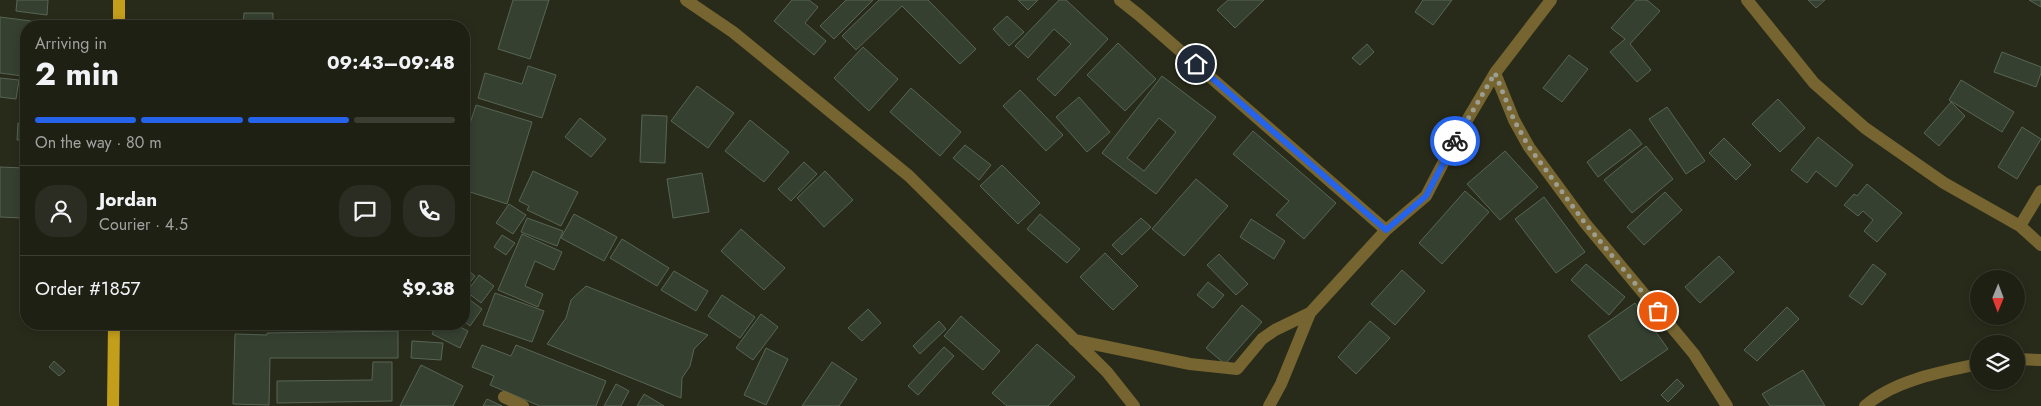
<!DOCTYPE html>
<meta charset="utf-8">
<style>
:root{--surface:#1f2014;--page:#2c2d22;--text:#f1f3f6;--muted:#a1a3a0;--line:#3c3e34;--accent:#2563eb}
body{margin:0;font-family:Jost,sans-serif;background:var(--page);color:var(--text);height:100vh;display:flex;flex-direction:column;font-size:19px;white-space:nowrap}
*{box-sizing:border-box;margin:0}
p{font-size:16px;color:var(--muted)}
.icon{flex:none;width:28px;height:28px;fill:none;stroke:currentColor;stroke-width:2;stroke-linecap:round;stroke-linejoin:round}
.map{position:relative;flex:1;overflow:hidden}
.side{position:absolute;left:20px;top:20px;width:450px;height:310px;display:flex;flex-direction:column;background:var(--surface);border-radius:20px;box-shadow:0 2px 8px #0003,0 0 0 1px var(--line)}
.side>*{flex:none}
.needle{width:32px;rotate:181deg}
.fabs{position:absolute;left:1970px;top:270px;display:grid;gap:10px}
.fabs a{display:grid;place-items:center;width:55px;height:55px;border-radius:50%;background:var(--surface);box-shadow:0 2px 8px #0003,0 0 0 1px var(--line);font-size:25px}
.pin{position:absolute;display:grid;place-items:center;width:42px;height:42px;color:#fff;margin:-21px;border:2px solid #fff;border-radius:50%;box-shadow:0 1px 5px #0007}
.courier{position:absolute;display:grid;place-items:center;width:50px;height:50px;margin:-25px;border:4px solid #2563eb;border-radius:50%;background:#fff;color:#222;box-shadow:0 1px 6px #0007}
.summary em{font-style:normal;font-weight:700}
.summary div{display:flex;flex-direction:column-reverse}
.summary{display:flex;align-items:center;justify-content:space-between;height:85px;padding:0 15px}
h1{font-size:32px;font-weight:700;line-height:38px}
.bar{display:grid;grid-template-columns:repeat(4,1fr);gap:8px 5px;align-content:center;height:60px;padding:0 15px}
.bar i{height:6px;border-radius:4px;background:var(--line)}
.bar .current{background:var(--accent)}
.bar p{grid-column:span 4}
.line{display:flex;align-items:center;gap:12px;padding:0 15px;border-top:1px solid var(--line)}
.line div{flex:1}
.round{display:grid;place-items:center;flex:none;width:52px;height:52px;border-radius:20px;background:var(--page)}
.map>svg:first-child{display:block}
.building{fill:#354031;stroke:#586554;fill-rule:evenodd}
.lines{fill:none;stroke-linecap:round;stroke-linejoin:round}
.street{stroke:#766531;stroke-width:12}
.primary{stroke:#c29e1b;stroke-width:12}
.done{stroke:#9c9e91;stroke-width:5;stroke-dasharray:0 9}
.route{stroke:#2563eb;stroke-width:6}
</style>
<div class="map">
<svg width="2041" height="406" viewBox="0 0 2041 406">
<rect width="100%" height="100%" fill="#292b1a"/>
<path class="building" d="M17,0h31l-1,15 -31,-4z
M513,0h36l-19,59 -32,-10z
M792,0h17l9,7 -13,16 21,18 -12,14 -40,-34z
M846,0h27l-39,39 -14,-13z
M879,0h49l48,49 -16,15 -58,-58 -46,44 -14,-14z
M1018,0h20l-10,10z
M1059,0h7l42,39 -53,57 -18,-17 34,-35 -17,-15 -26,29 -13,-12z
M1228,0h36l-29,28 -18,-18z
M1423,0h29l-19,25 -18,-13z
M1636,0h11l13,11 -30,33 21,26 -14,12 -27,-30 15,-13 -14,-11z
M1808,0h17l-9,8z
M2029,0h12v7z
M244,13h29v13h-30z
M1007,16l17,16 -15,14 -16,-17z
M0,17l31,4v5h-5v30l-3,20 -23,-3z
M1118,43l38,36 -31,32 -38,-36z
M1367,44l7,8 -14,13 -8,-7z
M863,47l35,32 -29,32 -35,-33z
M2002,52l39,15v6l-5,14 -42,-15z
M1569,55l19,14 -26,33 -19,-14z
M464,61l7,4 -7,13z
M528,66l28,9 -14,43 -64,-20 7,-25 37,11z
M1162,76l54,41 -60,77 -54,-41zM1159,118l17,14 -32,39 -17,-13z
M0,78l19,2 -3,19 -16,-2z
M1961,80l53,32 -12,20 -53,-32z
M697,86l37,27 -26,35 -37,-27z
M911,88l50,44 -21,24 -50,-44z
M1020,90l43,45 -17,16 -43,-45z
M1079,97l31,35 -23,20 -31,-35z
M1778,99l27,29 -25,24 -28,-28z
M1951,102l14,14 -26,30 -15,-13z
M476,105l56,17 -25,82 -43,-14v-48z
M1667,107l38,54 -19,13 -37,-55z
M642,115l25,1 -2,47 -25,-1z
M580,118l26,21 -15,18 -26,-20z
M750,120l39,32 -25,30 -39,-31z
M18,123l8,1v16h-9z
M2022,127l19,12 -24,40 -19,-12z
M1630,129l12,15 -44,33 -11,-15z
M1253,131l83,72 -32,36 -28,-24 13,-14 -56,-47z
M1818,137l35,28 -17,22 -20,-16 -9,12 -16,-13z
M1724,138l27,27 -15,15 -27,-27z
M965,145l26,20 -12,15 -26,-22z
M1646,146l27,33 -41,34 -28,-33z
M1505,151l33,36 -38,33 -33,-36z
M804,162l13,12 -26,27 -13,-12z
M1002,165l38,38 -22,21 -38,-38z
M0,167l25,1 -3,50 -22,-1z
M533,171l45,21 -17,34 -34,-16 2,-4 -10,-5z
M825,171l28,29 -29,27 -27,-29z
M702,173l7,39 -36,6 -6,-39z
M1196,179l32,27 -44,50 -32,-27z
M1867,184l35,29 -25,29 -13,-11 9,-11 -10,-9 -5,5 -14,-11 10,-11 3,2z
M1465,191l24,21 -47,52 -23,-21z
M1665,192l17,18 -38,35 -17,-18z
M1544,197l41,55 -29,21 -41,-54z
M509,204l17,11 -13,19 -17,-11z
M574,214l43,23 -13,24 -43,-23z
M1040,214l40,35 -13,14 -40,-34z
M527,218l36,13 -6,15 -36,-14z
M1141,218l10,9 -29,28 -10,-10z
M1251,219l34,22 -11,18 -34,-22z
M741,229l44,39 -21,22 -43,-39z
M522,234l40,18 -8,18 -19,-9 -10,25 18,8 -5,13 -40,-17z
M502,235l13,8 -9,12 -12,-8z
M622,239l47,29 -12,18 -47,-28z
M464,251l5,4 -5,6z
M1105,253l33,33 -25,24 -33,-33z
M1219,254l29,30 -12,11 -29,-30z
M1719,256l15,16 -34,31 -15,-16z
M1586,264l39,33 -16,18 -38,-35z
M1873,264l13,10 -24,31 -13,-9z
M464,267l11,9 -10,13 -1,-1z
M1402,270l23,21 -30,34 -24,-21z
M674,271l34,20 -12,20 -35,-21z
M479,275l15,11 -13,17 -14,-11z
M1208,282l16,13 -11,13 -16,-13z
M586,286l122,49 -14,14 -4,17 -8,12 -1,20 -134,-54 19,-26 5,-18z
M495,293l49,18 -12,31 -49,-17z
M722,295l33,22 -15,21 -32,-22z
M466,297l16,12 -12,17 -6,-5v-21z
M1635,303l33,46 -47,32 -33,-45z
M1242,305l20,17 -37,42 -19,-16z
M1787,307l12,12 -42,42 -13,-11z
M868,309l13,14 -19,18 -14,-13z
M761,314l17,13 -25,33 -17,-12z
M961,316l39,35 -17,19 -39,-34z
M939,321l7,8 -26,25 -7,-8z
M1370,321l20,17 -34,36 -18,-17z
M437,324h17l14,7 -8,17 -28,-14z
M398,331v27h-128l-1,47 -36,-1 2,-70 32,1v-2z
M412,341l31,2 -2,17 -30,-2z
M1037,344l38,33 -27,29h-41l-15,-13z
M482,345l29,11 5,-11 90,36 -10,25h-56l-50,-21 4,-9 -22,-9z
M944,347l10,9 -36,39 -10,-9z
M766,348l22,11 -22,46 -22,-10z
M54,361l11,10 -6,5 -10,-9z
M373,362h19v39l-115,2v-22l95,-1z
M832,362l25,17 -18,27h-37z
M421,365l42,21 -10,20h-53z
M1803,370l22,36h-55l-8,-12z
M1677,379l7,7 -16,16 -7,-7z
M616,384l13,7 -8,15h-17z
M644,394l20,12h-27z
M487,399l15,7h-19z"/>
<g class="lines">
<path class="street" d="M686,0l47,32 176,144 198,196 27,34
M1120,0l19,15 247,215
M1747,0l67,83 51,45 79,55 76,43 21,19
M1495,73l19,47 15,27 56,76 109,131 33,52
M2020,226l21,-35
M1074,340l116,24 47,5 25,-30 13,-9 35,-17
M2016,359l25,1
M504,397l19,9
M1269,406l12,-22 29,-71 76,-83 40,-34 27,-52 42,-71 56,-73
M1865,406c30,-26 76,-34 114,-42"/>
<path class="primary" d="M119,26v-26
M113,406l1,-82"/>
</g>
<g class="lines">
<path class="done" d="M1455,141l40,-68 19,47 15,27 56,76 73,88"/>
<path class="route" d="M1196,64l190,166 40,-34 29,-55"/>
</g>
</svg>
<div class="fabs">
<a><svg class="needle" viewBox="-14 -14 28 28"><path d="M0-13l5 13h-10z" fill="#e53935"/><path d="M0 13l5-13h-10z" fill="#a1a3a0"/></svg></a>
<a><svg class="icon" aria-label="layers" viewBox="0 0 24 24"><path d="M12 4l9 5-9 5-9-5zM3 14l9 5 9-5"/></svg></a>
</div>
<div class="pin" style="left:1658px;top:311px;background:#ea580c"><svg class="icon" aria-label="bag" viewBox="0 0 24 24"><path d="M5 8h14l-1 12H6zM9 8a3 3 0 0 1 6 0"/></svg></div>
<div class="pin" style="left:1196px;top:64px;background:#1f2937"><svg class="icon" aria-label="home" viewBox="0 0 24 24"><path d="M3 11l9-7 9 7M6 9v11h12V9"/></svg></div>
<div class="courier" style="left:1455px;top:141px"><svg class="icon" aria-label="bike" viewBox="0 0 24 24"><circle cx="6" cy="16" r="4"/><circle cx="18" cy="16" r="4"/><path d="M6 16l4-8h5l3 8M10 8l3 8H6M13 5h3"/></svg></div>
<section class="side">
<div class="summary"><div><h1>2 min</h1><p>Arriving in</p></div><em>09:43–09:48</em></div>
<div class="bar"><i class="current"></i><i class="current"></i><i class="current"></i><i></i><p>On the way · 80 m</p></div>
<div class="line" style="height:90px"><a class="round"><svg class="icon" aria-label="person" viewBox="0 0 24 24"><circle cx="12" cy="8" r="4"/><path d="M4 21q1-7 8-7t8 7"/></svg></a><div><b>Jordan</b><p>Courier · 4.5</p></div><a class="round"><svg class="icon" aria-label="chat" viewBox="0 0 24 24"><path d="M4 5h16v11H9l-5 4z"/></svg></a><a class="round"><svg class="icon" aria-label="phone" viewBox="0 0 24 24"><path d="M5 4h4l2 5-3 2q2 4 5 5l2-3 5 2v4C11 20 4 13 5 4z"/></svg></a></div>
<div class="line" style="height:65px"><div>Order #1857</div><b>$9.38</b></div>
</section>
</div>
